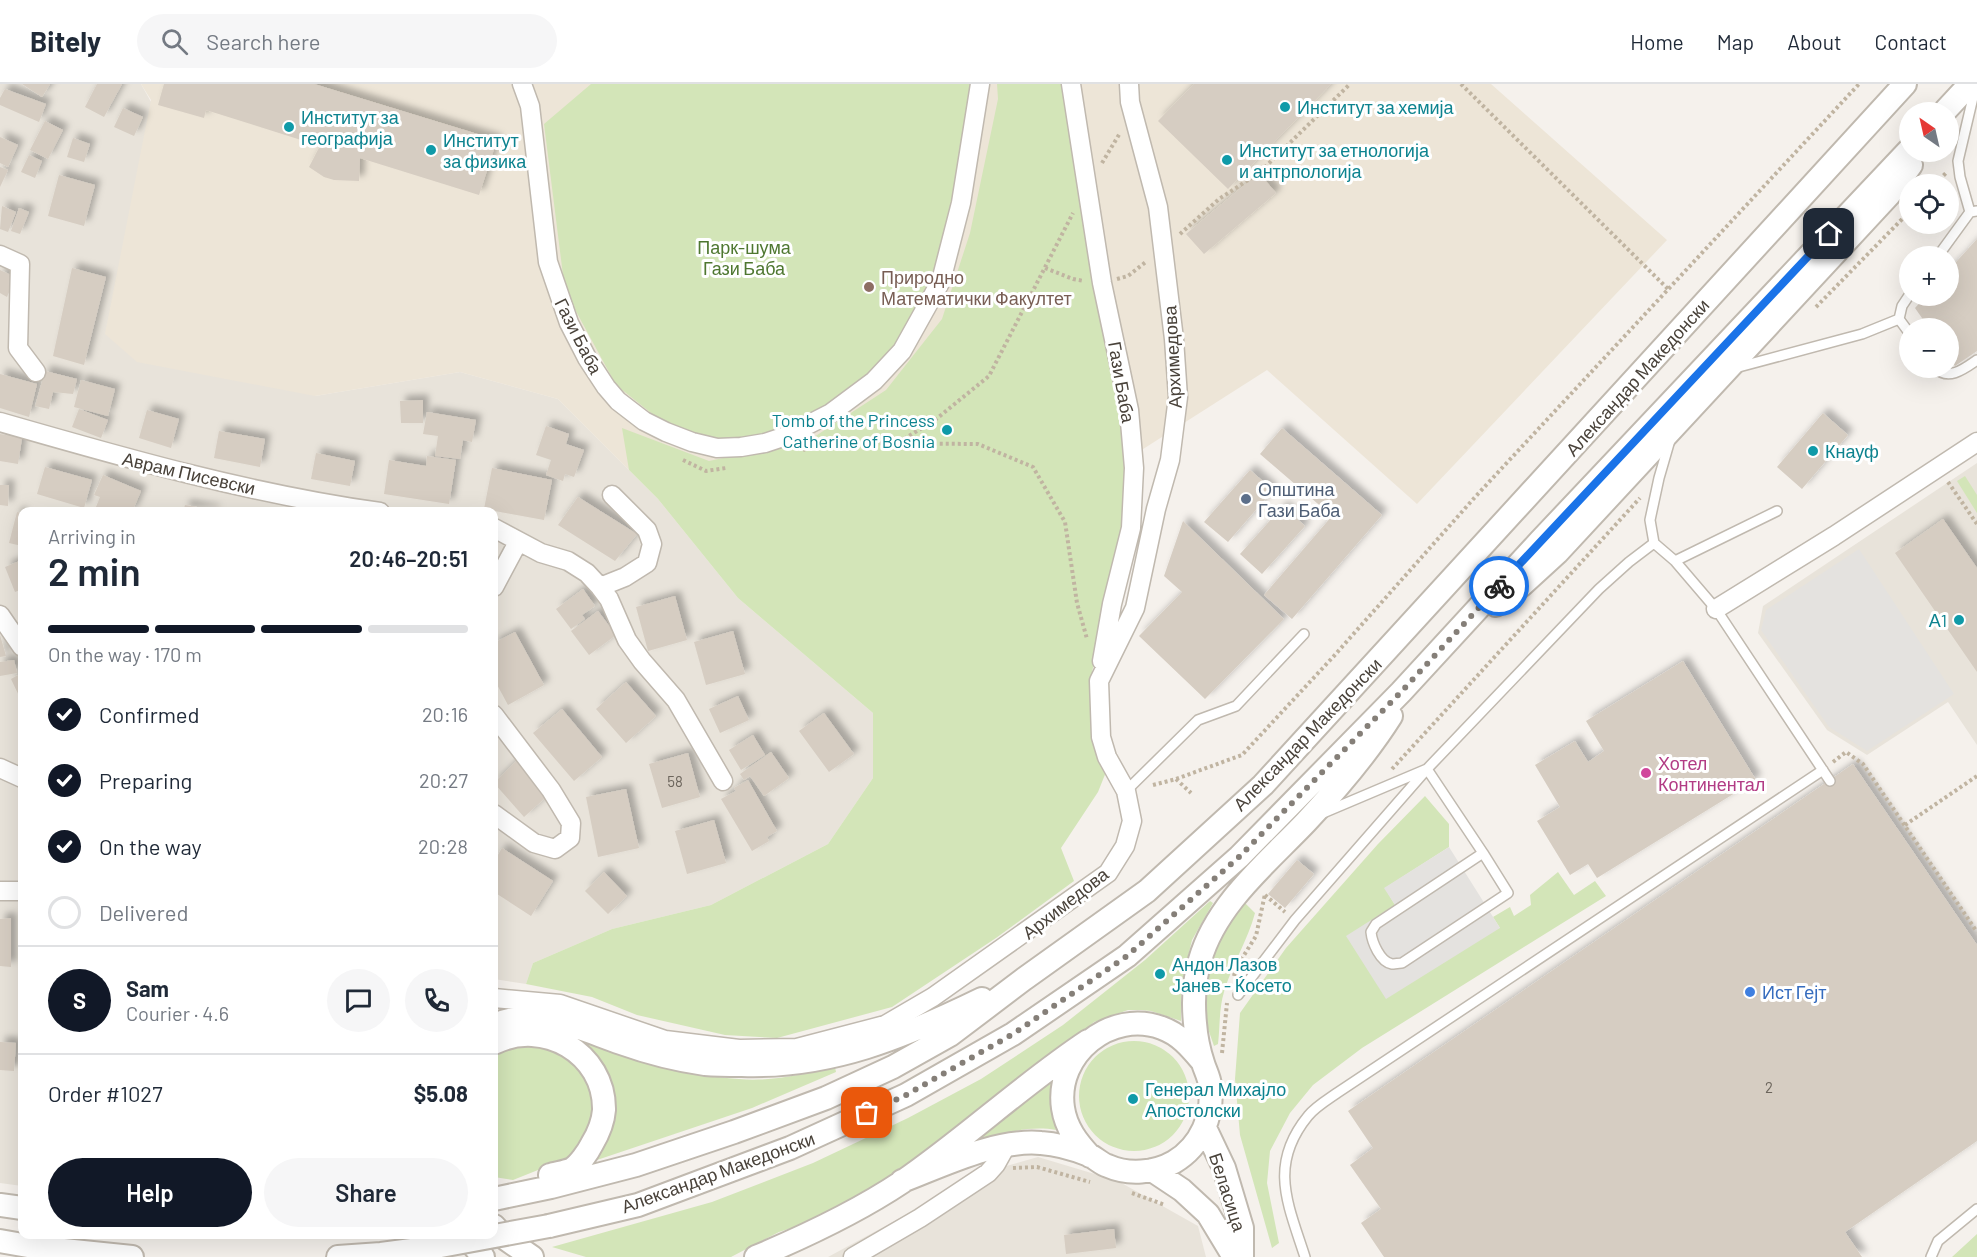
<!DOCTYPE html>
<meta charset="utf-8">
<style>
:root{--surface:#fff;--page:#f6f6f7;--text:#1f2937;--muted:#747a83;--line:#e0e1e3;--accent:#111827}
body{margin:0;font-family:Barlow,sans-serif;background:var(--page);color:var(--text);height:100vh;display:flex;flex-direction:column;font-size:22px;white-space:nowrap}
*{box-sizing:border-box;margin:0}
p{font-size:20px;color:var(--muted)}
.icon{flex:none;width:33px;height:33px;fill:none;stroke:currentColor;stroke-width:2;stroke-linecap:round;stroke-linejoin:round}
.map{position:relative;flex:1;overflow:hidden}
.drawer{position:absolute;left:18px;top:423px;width:480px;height:732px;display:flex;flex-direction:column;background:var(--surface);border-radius:12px;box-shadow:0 6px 24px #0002}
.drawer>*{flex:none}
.needle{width:39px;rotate:326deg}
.fabs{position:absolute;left:1899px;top:18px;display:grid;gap:12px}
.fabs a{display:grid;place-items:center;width:60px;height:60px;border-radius:50%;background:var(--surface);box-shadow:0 6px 24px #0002;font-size:30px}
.pin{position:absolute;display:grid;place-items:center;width:51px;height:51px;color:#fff;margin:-26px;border-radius:12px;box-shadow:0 3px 9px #0006}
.courier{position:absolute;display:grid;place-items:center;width:60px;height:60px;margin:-30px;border:4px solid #1a73e8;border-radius:50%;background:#fff;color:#222;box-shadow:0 2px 8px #0007}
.headline em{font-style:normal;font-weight:600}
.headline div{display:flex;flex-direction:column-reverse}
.headline{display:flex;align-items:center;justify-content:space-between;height:102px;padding:0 30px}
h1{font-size:39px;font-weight:600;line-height:45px}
.bar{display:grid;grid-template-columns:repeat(4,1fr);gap:9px 6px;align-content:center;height:72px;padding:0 30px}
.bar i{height:8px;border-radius:4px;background:var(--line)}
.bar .on{background:var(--accent)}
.bar p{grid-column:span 4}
.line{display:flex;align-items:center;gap:15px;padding:0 30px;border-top:2px solid var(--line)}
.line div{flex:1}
.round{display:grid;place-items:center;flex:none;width:63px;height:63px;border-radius:32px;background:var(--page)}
ol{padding:0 30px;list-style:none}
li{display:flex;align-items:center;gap:18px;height:66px}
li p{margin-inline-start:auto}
li .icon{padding:6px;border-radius:50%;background:var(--accent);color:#fff;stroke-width:4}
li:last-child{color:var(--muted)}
li i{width:33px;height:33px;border:3px solid var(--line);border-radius:50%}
.cta{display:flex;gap:12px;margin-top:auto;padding:12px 30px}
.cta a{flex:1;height:69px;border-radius:36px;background:var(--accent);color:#fff;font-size:24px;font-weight:600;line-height:69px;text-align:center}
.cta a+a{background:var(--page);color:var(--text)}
header{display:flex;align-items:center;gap:36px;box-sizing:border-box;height:84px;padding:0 30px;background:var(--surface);border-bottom:2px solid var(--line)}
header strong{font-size:28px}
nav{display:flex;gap:33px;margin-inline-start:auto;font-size:21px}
.search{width:420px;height:54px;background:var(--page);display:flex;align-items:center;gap:15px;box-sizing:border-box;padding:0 21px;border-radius:33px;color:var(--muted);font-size:22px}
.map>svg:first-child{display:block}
.residential{fill:#e8e3da}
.education{fill:#ede5d7}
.green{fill:#d3e5b8}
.parking{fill:#e4e2df}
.building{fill:#d6cdc2;filter:url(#shadow)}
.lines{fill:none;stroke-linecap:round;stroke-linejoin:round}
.service-casing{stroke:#c0b9af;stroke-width:12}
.minor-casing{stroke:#c0b9af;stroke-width:21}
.tertiary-casing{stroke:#c0b9af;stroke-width:26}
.path{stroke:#c0b4a1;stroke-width:4;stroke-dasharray:3 3;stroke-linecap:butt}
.service{stroke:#fff;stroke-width:9}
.minor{stroke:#fff;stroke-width:18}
.tertiary{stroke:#fff;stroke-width:22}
.tertiary-bridge-casing{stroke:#c0b9af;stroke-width:26;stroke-linecap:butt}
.tertiary-bridge{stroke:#fff;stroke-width:22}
.done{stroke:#857f78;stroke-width:6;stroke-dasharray:0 10.8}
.route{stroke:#1a73e8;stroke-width:8}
.culture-dot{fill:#0f9aa8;stroke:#fff;stroke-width:2}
.education-dot{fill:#8d6e63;stroke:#fff;stroke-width:2}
.service-dot{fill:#5c6f8a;stroke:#fff;stroke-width:2}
.hotel-dot{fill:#d1479c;stroke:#fff;stroke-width:2}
.shop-dot{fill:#3f7fe0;stroke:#fff;stroke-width:2}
.labels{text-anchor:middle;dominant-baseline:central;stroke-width:6;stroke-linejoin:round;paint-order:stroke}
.number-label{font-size:15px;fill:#6c655c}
.culture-label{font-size:18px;fill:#0d838f;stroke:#fff;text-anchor:start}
.park-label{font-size:18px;fill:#4e7730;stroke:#fff}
.education-label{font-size:18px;fill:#785e54;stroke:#fff;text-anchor:start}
.street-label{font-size:18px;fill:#49423a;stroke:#fff}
.service-label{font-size:18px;fill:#4e5e75;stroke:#fff;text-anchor:start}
.hotel-label{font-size:18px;fill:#b23c85;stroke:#fff;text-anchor:start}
.shop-label{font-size:18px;fill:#366cbe;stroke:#fff;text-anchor:start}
</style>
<header>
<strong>Bitely</strong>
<div class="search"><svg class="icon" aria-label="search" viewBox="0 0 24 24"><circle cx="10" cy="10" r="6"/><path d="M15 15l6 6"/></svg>Search here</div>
<nav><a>Home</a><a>Map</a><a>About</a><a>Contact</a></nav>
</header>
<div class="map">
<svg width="1977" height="1173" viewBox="0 0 1977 1173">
<defs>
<filter id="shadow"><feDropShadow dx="5.5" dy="-5.5" stdDeviation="3" flood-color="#0004"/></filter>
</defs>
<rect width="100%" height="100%" fill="#f5f1ec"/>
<path class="residential" d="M0,0h141l174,312 145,-24 98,27 100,100 80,99 135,115v65l-45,66 -117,61 -99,24 -79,34 -7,21 -32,-5v-467h-472v674l-22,-3z
M1977,379v282l-29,-43 -81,53 -40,-25 -69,-97 5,-27z
M1038,1073l80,24 80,45 8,31h-378l157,-85z"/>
<path class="education" d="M141,0h1350l176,156 -250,264 -150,-134 -301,192 -260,-91 -77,-1 -71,-71 -98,-27 -145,24 -178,-34 -32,-28 46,-234z"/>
<path class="green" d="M591,0h389l-39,197 -61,91 -96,64 -65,10 -48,-17 -55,-44 -51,-94 -21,-167z
M997,0h70l57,344 2,64 -6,57 -28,123v44l14,56 -8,20 -37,56 13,33 -78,57 -104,69 -115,31 -52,-3 -88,-20 -45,-18 -66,-13 7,-21 79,-34 99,-24 117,-61 45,-66v-65l-135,-115 -80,-99 -29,-29 -7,-42 87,33 102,-22 75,-49 56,-71 28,-86 28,-134z
M1965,392l12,19v18l-20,-32z
M1425,712l24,28v23l-64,41 10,17 105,23 -7,-11 17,-10 4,9 17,-11 -1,-10 28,-23 16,23 21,-14 11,15 -244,152 -49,37 -23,28 -20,38 -3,32 12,60 -7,5 -32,-113 -5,-56 5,-66 46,-65 92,-104z
M1210,817l3,2 -21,37 -11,46v35l-30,-10 -10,-1h-13l-34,12 -75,65 -145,102 -67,34 -28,9 -48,25h-145l-34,-10 160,-45 101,-39 95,-45 73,-39 82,-54 82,-65z
M1244,818l11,11c-7,27 -23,51 -31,79 -5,16 -4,35 -6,52l-4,2 -9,-26 2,-50 19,-45z
M1079 1012a55 55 0 1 1 110 0a55 55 0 1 1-110 0Z
M583,957c50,15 103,35 156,38 30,3 67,-5 96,-12l1,5 -84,36 -158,53 12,-88 -9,-16z
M533,960l41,10 23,45 -12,46 -12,11 -60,24 -19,-3v-119l16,-11z
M1052,996l-2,22 6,28c-29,-5 -56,4 -84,14l7,-10z
M1977,1150v23h-25z"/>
<path class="parking" d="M1859,465l95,145 -87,57 -38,-24 -68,-97 5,-20z
M1449,763l51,81 -114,71 -40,-63 49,-31 -11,-17z"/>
<path class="building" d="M22,0h28l-8,13z
M97,0h25l-18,33 -19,-10z
M164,0h150l183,56 -18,55 -119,-37 -1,23 -25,-1 -10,-3 -15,-10 11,-21 -114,-36 -2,8 -46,-13z
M1194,0h137l-103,105 -70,-68z
M5,5l41,15 -7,18 -39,-17v-7z
M123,24l20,9 -9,19 -20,-9z
M45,37l18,9 -15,29 -18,-9z
M0,53l18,8 -10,22 -8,-4z
M73,54l17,6 -6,18 -17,-5z
M29,71l13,6 -7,17 -14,-6z
M0,83l8,3 -8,17z
M1259,89l17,20 -72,61 -18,-20z
M59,91l36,10 -11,41 -36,-10z
M2,122l14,6 -8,20 -8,-3z
M19,124l10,4 -9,22 -9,-3z
M1977,155v112l-22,15 -7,-9v-29h-19l-14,-20 11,-12h22v-25z
M72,184l34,9 -22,88 -31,-9z
M0,186l15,7 -8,20 -7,-4z
M45,287l32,8 -4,15 -20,-2 -4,17 -14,-3z
M0,290l37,10 -8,33 -29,-9z
M81,296l34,9 -7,27 -34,-9z
M423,316v23h-22l-1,-22z
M79,325l29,11 -7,18 -29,-11z
M147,326l32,9 -8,29 -32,-10z
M427,328l49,8 -4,22 -9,-2 -3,19 -25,-3 3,-20 -15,-2z
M1823,329l25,22 -46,54 -25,-22z
M546,342l23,8 -3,10 18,6 -10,27 -9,-3 -2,7 -17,-6 5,-15 -15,-5z
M1282,344l100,87 -90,104 -28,-24 68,-79 -72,-62z
M219,347l46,8 -5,28 -46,-9z
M0,350l22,4 -4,26 -18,-3z
M316,369l39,8 -5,25 -39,-7z
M427,372l29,4 -7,44 -65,-10 5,-34 37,6z
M45,383l47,13 -8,28 -47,-14z
M492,384l60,12 -8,40 -60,-11z
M1250,386l23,20 -45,52 -24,-20z
M103,391l38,16 -9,21h-38l6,-15 -6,-2z
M0,401h9l-1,21 -8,-1z
M578,413l59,37 -22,27 -57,-36z
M185,421l30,5v2h-32z
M1283,422l22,20 -43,48 -22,-20z
M17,428l5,1v33l-13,-3z
M1943,435l34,49v104l-82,-119z
M1183,437l101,98 -79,80 -66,-63 43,-44 -18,-16z
M22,476v29l-7,3 -10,-25z
M583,505l12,17 -13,9 3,4 -14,10 -15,-20z
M675,512l12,44 -39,11 -12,-44z
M598,527l18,24 -27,20 -18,-24z
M733,547l12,43 -39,11 -12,-43z
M515,548l29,53 -36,20 -14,-26v-36z
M0,551l6,21 -6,1z
M14,576l3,13 -17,3v-14z
M1683,577l73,119 -159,98 -9,-14 -18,11 -33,-54 23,-14 -25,-42 40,-24 13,21 16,-11 -18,-30z
M22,589v29l-11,-23z
M626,598l30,34 -30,27 -30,-34z
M738,612l11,24 -29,13 -11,-24z
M562,625l40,48 -28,24 -41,-48z
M824,629l30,41 -25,18 -30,-41z
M753,651l12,20 -24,15 -12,-20z
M771,668l18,26 -25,18 -14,-20 -6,4 -4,-6z
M688,669l12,44 -38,11 -13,-44z
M516,677l31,35 -23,21 -30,-34z
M1853,680l124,181v196l-132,91 17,25h-478l-23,-34 20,-14 -31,-44 23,-17 -25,-37z
M748,696l29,51 -10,6 2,4 -17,10 -31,-52 15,-8 -2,-3z
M626,705l13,59 -41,9 -12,-60z
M714,736l12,43 -39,11 -12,-43z
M502,764l51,33 -22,35 -37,-24v-30z
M1297,776l17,14 -29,34 -17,-14z
M604,788l23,24 -19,18 -23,-23z
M11,834v49l-11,-1v-47z
M0,958l16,1 -2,28 -14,-1z
M1114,1145l2,19 -50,6 -2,-19z"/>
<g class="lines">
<defs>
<path id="service" d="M1970,128l-10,-35 -2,-16 17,-72
M1938,172l32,-44 7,-1
M1910,210l-8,12 -3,13 11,15
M1735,284l127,-34 37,-15
M1935,284c14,13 29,1 42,-8
M1670,356l-11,38 -9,42 4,23 21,18 41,48 114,172
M1675,477l102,-50
M1126,707l72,-71 38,-14 68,-72
M1323,729l104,-44 56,84 -107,71 -5,8c1,10 9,30 21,32 1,0 9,-1 10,-1l106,-70 -25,-40
M1238,911l57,-75 132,-151 172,-180 30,-27 25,-19
M1305,1173c-17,-53 -37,-92 3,-141 7,-9 19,-16 29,-23l486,-323
M1931,1173l7,-16 39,-32"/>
<path id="minor" d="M522,0l8,22 18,156 21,61 18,35 19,29 12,14 26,20 22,11 26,10 25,6 24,-1 24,-4 21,-7 45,-23 43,-32 28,-30 39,-70 20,-78 19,-119
M1071,0l31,199 27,127 5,58 -3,60 -19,76 -10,57
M0,171l20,9 -2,84 18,24
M0,338c125,36 251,72 380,90
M494,444l47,25 27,8 19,12 13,14 9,12 18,41 15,21 34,39 47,81
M494,503l24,-45
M600,503l25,-10 22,-14 5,-19 -5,-14 -35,-35
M1716,525l118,-73 143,-94
M0,531l22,32
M494,631l57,75 20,33 -1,15 -15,11 -21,-6 -40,-29
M0,684l22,10
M0,807h22
M494,914l66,6 105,36 74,9 58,-1 88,-23 48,-28 175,-124 17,-27 7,-25 -6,-30 -19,-34 -6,-20 -2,-56 36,-73 21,-99 14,-49 8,-63 -4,-58 -16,-132 -28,-105 -1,-18
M853,1173l67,-39 68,-45 8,-9 10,-18"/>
<path id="tertiary" d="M1944,28l26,-28
M1496,521l26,-20 35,-32 332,-358 22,-30
M494,941c43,-19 86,4 127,18 28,10 56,17 84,21 12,1 25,1 37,1 88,3 162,-28 240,-66
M494,959c49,-25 111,10 110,67 -1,13 -6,24 -12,34 -4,8 -13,21 -20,25 -6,3 -16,4 -22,6
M1205,1044l19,40 18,60v29
M1090,1072c-13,-14 -24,-28 -27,-48 -8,-54 48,-99 99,-80 17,6 28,19 39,32
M1152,1086l30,20 26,24 26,43
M902,1097c42,-16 94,-42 139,-38 16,1 33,6 48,12 7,3 12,9 19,11 20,9 47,7 66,-4 27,-16 40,-47 36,-77 -1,-8 -5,-15 -7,-22 -4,-12 -7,-27 -8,-40 -2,-20 -1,-43 5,-63 16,-56 67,-97 106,-138 31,-33 61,-68 85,-106
M494,1115l57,-12 85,-22 98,-33 92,-34 67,-31 57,-32 74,-56 123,-88 116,-106 642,-701
M0,1121l22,3
M494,1142l12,13 26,18
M549,1142l89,-21 152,-57 116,-53 107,-61 114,-78 112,-99 162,-165 139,-151 370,-392
M464,1150l19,23
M0,1157l34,6 98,10
M338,1173l43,-3 54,-7
M756,1173c50,-21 101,-45 146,-75 64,-44 121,-98 186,-141"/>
</defs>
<use href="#service" class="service-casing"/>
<use href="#minor" class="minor-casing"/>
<use href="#tertiary" class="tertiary-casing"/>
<path class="path" d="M1461,0l207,205
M1102,79l18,-30
M1935,100l11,-11
M1180,150l39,-35 40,-26 91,-89
M1045,184l28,11 11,2
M1117,195l11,-3 19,-15
M1816,223l94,-96
M899,358l36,-22 54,-44 84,-163
M803,366l19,-7 156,1 55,23 32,55 12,81 10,36
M683,376l23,11 20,-3
M1948,398l29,42
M1833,678l13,-10 17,12 114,168
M1392,685l248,-271
M1176,695l15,14
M1153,701l23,-6 66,-24 91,-98 143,-161 383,-412
M1905,741l72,-49
M1265,811l20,17
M1234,892l2,-8 20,-32 9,-42
M1222,969l5,-50
M1013,1084l24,-1 53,15
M1132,1109l33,12"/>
<use href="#service" class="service"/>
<use href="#minor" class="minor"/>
<use href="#tertiary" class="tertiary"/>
<defs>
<path id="tertiary-bridge" d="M435,1163l114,-21"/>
</defs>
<use href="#tertiary-bridge" class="tertiary-bridge-casing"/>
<use href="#tertiary-bridge" class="tertiary-bridge"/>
</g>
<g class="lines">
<path class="done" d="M867,1029l39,-18 107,-61 114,-78 112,-99 162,-165 98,-106"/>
<path class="route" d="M1499,502l330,-352"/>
</g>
<g class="culture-dot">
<circle cx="1285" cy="23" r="6"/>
<circle cx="289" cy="43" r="6"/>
<circle cx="431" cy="66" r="6"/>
<circle cx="1227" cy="76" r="6"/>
<circle cx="947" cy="346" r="6"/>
<circle cx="1813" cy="367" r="6"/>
<circle cx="1959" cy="536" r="6"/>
<circle cx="1160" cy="890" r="6"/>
<circle cx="1133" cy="1015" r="6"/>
</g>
<circle class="education-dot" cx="869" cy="203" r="6"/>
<circle class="service-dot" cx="1246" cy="415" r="6"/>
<circle class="hotel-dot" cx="1646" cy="689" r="6"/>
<circle class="shop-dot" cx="1750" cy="908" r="6"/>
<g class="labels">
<g class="number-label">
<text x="675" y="697">58</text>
<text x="1769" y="1003">2</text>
</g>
<g class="culture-label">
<text x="1297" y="23">Институт за хемија</text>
<text x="301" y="33">Институт за<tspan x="301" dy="21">географија</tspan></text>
<text x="443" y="56">Институт<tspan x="443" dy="21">за физика</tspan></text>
<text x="1239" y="66">Институт за етнологија<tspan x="1239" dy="21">и антрпологија</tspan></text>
<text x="935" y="336" text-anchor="end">Tomb of the Princess<tspan x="935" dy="21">Catherine of Bosnia</tspan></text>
<text x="1825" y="367">Кнауф</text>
<text x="1947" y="536" text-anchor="end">А1</text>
<text x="1172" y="880">Андон Лазов<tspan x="1172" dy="21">Јанев - Ќосето</tspan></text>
<text x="1145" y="1005">Генерал Михајло<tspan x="1145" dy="21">Апостолски</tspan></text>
</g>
<g class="park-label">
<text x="744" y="163">Парк-шума<tspan x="744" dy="21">Гази Баба</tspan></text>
</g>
<g class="education-label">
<text x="881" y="193">Природно<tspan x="881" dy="21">Математички Факултет</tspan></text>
</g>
<g class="street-label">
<text transform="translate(579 252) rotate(63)">Гази Баба</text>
<text transform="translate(1172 273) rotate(-93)">Архимедова</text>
<text transform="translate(1637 293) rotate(-48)">Александар Македонски</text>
<text transform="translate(1122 298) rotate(80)">Гази Баба</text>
<text transform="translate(189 389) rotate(13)">Аврам Писевски</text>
<text transform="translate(1307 650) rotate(-46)">Александар Македонски</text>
<text transform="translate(1065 819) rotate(-38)">Архимедова</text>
<text transform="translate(718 1088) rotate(-20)">Александар Македонски</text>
<text transform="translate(1228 1108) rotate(72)">Беласица</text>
</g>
<g class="service-label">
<text x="1258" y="405">Општина<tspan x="1258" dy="21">Гази Баба</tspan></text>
</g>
<g class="hotel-label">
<text x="1658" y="679">Хотел<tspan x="1658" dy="21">Континентал</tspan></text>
</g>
<g class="shop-label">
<text x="1762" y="908">Ист Гејт</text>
</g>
</g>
</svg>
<div class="fabs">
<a><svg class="needle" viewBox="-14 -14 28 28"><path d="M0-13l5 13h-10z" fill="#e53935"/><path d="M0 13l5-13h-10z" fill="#747a83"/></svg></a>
<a><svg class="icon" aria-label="locate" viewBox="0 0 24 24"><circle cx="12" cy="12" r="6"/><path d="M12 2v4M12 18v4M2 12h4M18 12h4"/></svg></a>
<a>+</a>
<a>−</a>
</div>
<div class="pin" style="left:867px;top:1029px;background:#ea580c"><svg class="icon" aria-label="bag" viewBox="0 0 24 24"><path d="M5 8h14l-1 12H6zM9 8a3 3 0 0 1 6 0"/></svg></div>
<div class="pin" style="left:1829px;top:150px;background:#1f2937"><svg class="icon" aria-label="home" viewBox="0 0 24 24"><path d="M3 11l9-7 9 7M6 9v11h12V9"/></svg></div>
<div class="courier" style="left:1499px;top:502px"><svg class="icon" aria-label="bike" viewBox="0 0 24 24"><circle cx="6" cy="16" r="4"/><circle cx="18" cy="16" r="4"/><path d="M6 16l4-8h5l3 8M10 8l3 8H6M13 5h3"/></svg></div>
<section class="drawer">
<div class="headline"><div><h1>2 min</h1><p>Arriving in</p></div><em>20:46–20:51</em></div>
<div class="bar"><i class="on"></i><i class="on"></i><i class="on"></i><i></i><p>On the way · 170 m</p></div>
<ol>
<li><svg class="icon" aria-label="check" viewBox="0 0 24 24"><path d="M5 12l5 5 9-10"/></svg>Confirmed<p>20:16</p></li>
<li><svg class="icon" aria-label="check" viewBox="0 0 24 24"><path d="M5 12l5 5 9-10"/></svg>Preparing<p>20:27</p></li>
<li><svg class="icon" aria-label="check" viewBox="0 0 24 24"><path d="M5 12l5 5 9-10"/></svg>On the way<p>20:28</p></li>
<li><i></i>Delivered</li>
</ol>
<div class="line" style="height:108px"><b class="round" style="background:var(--accent);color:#fff">S</b><div><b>Sam</b><p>Courier · 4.6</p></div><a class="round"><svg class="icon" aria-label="chat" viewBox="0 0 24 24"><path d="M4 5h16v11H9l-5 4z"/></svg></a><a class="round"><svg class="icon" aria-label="phone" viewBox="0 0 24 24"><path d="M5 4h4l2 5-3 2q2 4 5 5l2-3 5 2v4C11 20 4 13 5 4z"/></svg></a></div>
<div class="line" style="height:78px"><div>Order #1027</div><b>$5.08</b></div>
<div class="cta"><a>Help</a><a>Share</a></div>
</section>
</div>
